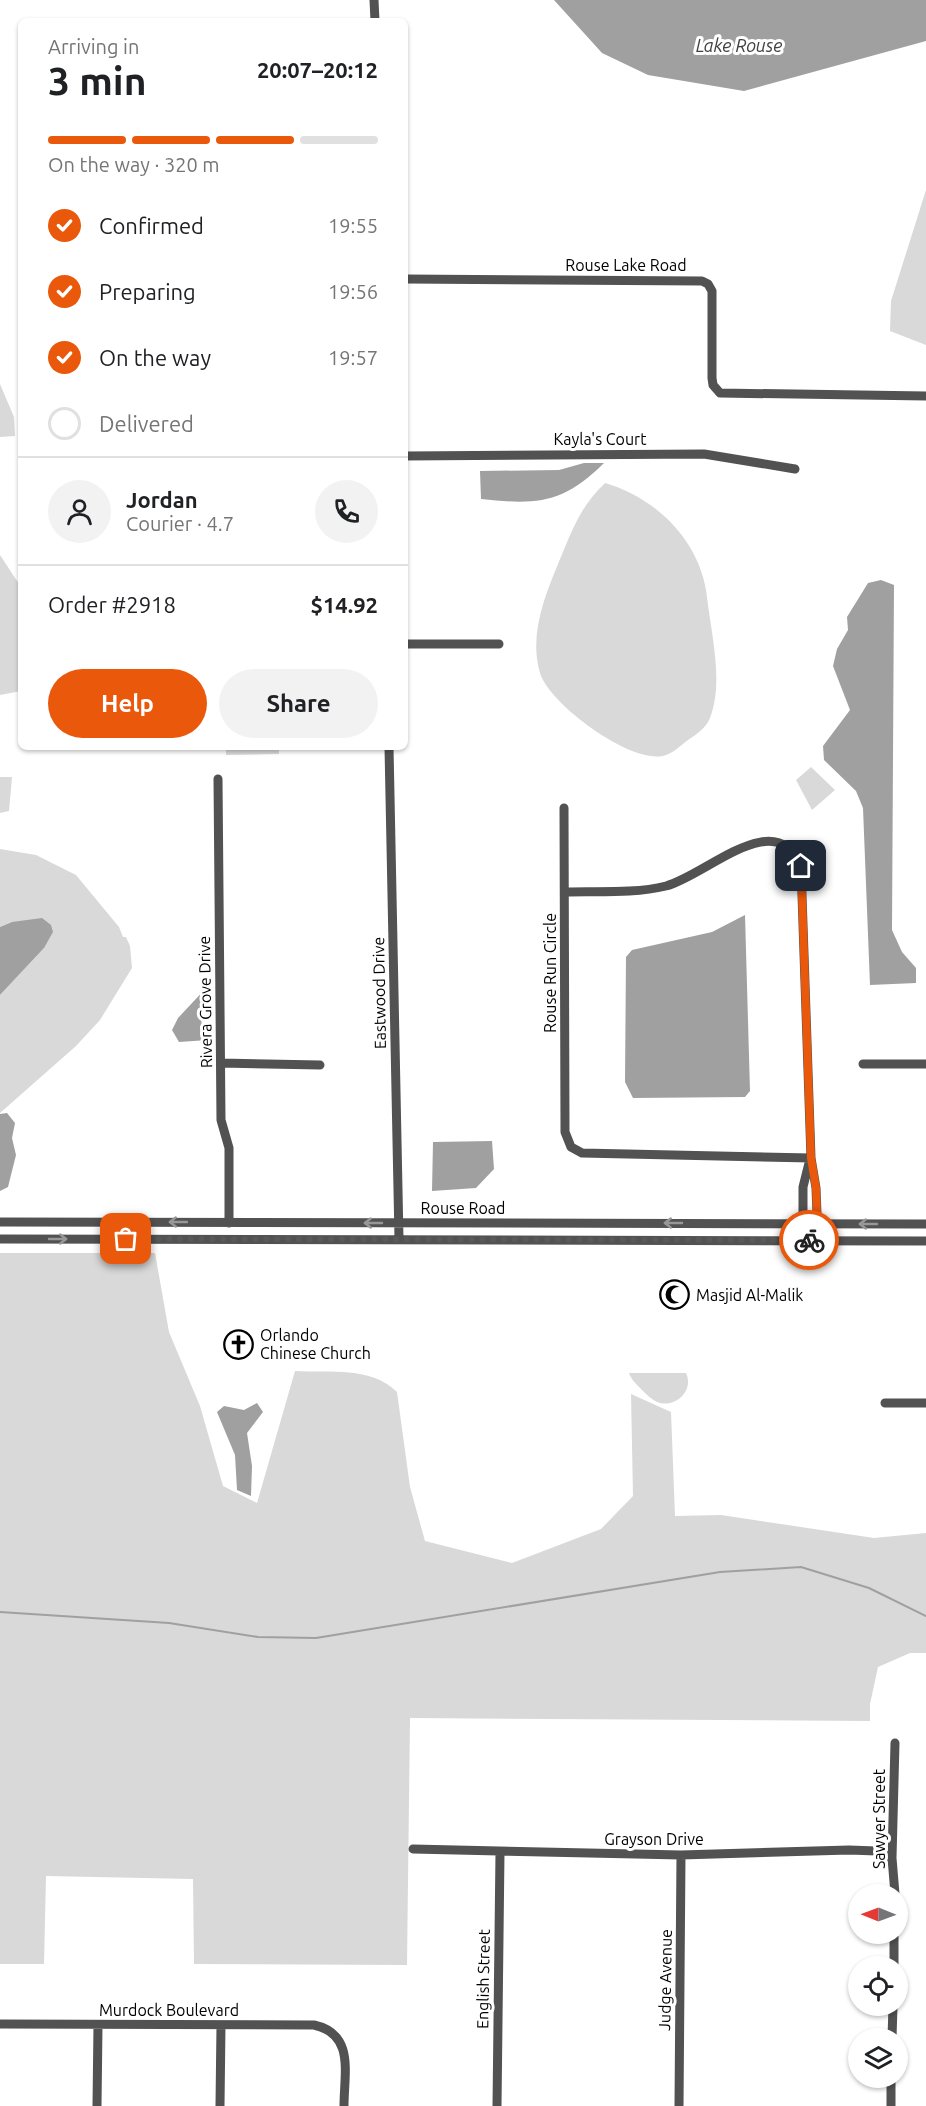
<!DOCTYPE html>
<meta charset="utf-8">
<style>
:root{--surface:#fff;--page:#f2f2f2;--text:#202124;--muted:#757577;--line:#e0e0e0;--accent:#ea580c}
body{margin:0;font-family:Ubuntu,sans-serif;background:var(--page);color:var(--text);height:100vh;display:flex;flex-direction:column;font-size:22px;white-space:nowrap}
*{box-sizing:border-box;margin:0}
p{font-size:20px;color:var(--muted)}
.icon{flex:none;width:33px;height:33px;fill:none;stroke:currentColor;stroke-width:2;stroke-linecap:round;stroke-linejoin:round}
.map{position:relative;flex:1;overflow:hidden}
.details{position:absolute;left:18px;top:18px;width:390px;height:732px;display:flex;flex-direction:column;background:var(--surface);border-radius:9px;box-shadow:0 2px 4px #0004}
.details>*{flex:none}
.needle{width:39px;rotate:271deg}
.fabs{position:absolute;left:848px;top:1884px;display:grid;gap:12px}
.fabs a{display:grid;place-items:center;width:60px;height:60px;border-radius:50%;background:var(--surface);box-shadow:0 2px 4px #0004;font-size:30px}
.pin{position:absolute;display:grid;place-items:center;width:51px;height:51px;color:#fff;margin:-26px;border-radius:12px;box-shadow:0 3px 9px #0006}
.courier{position:absolute;display:grid;place-items:center;width:60px;height:60px;margin:-30px;border:4px solid #ea580c;border-radius:50%;background:#fff;color:#222;box-shadow:0 2px 8px #0007}
.headline em{font-style:normal;font-weight:700}
.headline div{display:flex;flex-direction:column-reverse}
.headline{display:flex;align-items:center;justify-content:space-between;height:102px;padding:0 30px}
h1{font-size:39px;font-weight:700;line-height:45px}
.bar{display:grid;grid-template-columns:repeat(4,1fr);gap:9px 6px;align-content:center;height:72px;padding:0 30px}
.bar i{height:8px;border-radius:4px;background:var(--line)}
.bar .selected{background:var(--accent)}
.bar p{grid-column:span 4}
.line{display:flex;align-items:center;gap:15px;padding:0 30px;border-top:2px solid var(--line)}
.line div{flex:1}
.round{display:grid;place-items:center;flex:none;width:63px;height:63px;border-radius:32px;background:var(--page)}
ol{padding:0 30px;list-style:none}
li{display:flex;align-items:center;gap:18px;height:66px}
li p{margin-inline-start:auto}
li .icon{padding:6px;border-radius:50%;background:var(--accent);color:#fff;stroke-width:4}
li:last-child{color:var(--muted)}
li i{width:33px;height:33px;border:3px solid var(--line);border-radius:50%}
.cta{display:flex;gap:12px;margin-top:auto;padding:12px 30px}
.cta a{flex:1;height:69px;border-radius:36px;background:var(--accent);color:#fff;font-size:24px;font-weight:700;line-height:69px;text-align:center}
.cta a+a{background:var(--page);color:var(--text)}
.map>svg:first-child{display:block}
.green{fill:#d9d9d9}
.water{fill:#a0a0a0}
.lines{fill:none;stroke-linecap:round;stroke-linejoin:round}
.stream{stroke:#a0a0a0;stroke-width:2}
.minor{stroke:#525252;stroke-width:9}
.oneway{stroke:#979797}
.done{stroke:#595959;stroke-width:6;stroke-dasharray:0 10.8}
.route{stroke:#ea580c;stroke-width:8}
.labels{text-anchor:middle;dominant-baseline:central;stroke-width:6;stroke-linejoin:round;paint-order:stroke}
.street-label{font-size:16px;fill:#000;stroke:#fff}
.poi-label{font-size:16px;fill:#000;stroke:#fff;text-anchor:start}
.water-label{font-size:18px;font-style:italic;fill:#414141;stroke:#fff}
</style>
<div class="map">
<svg width="926" height="2106" viewBox="0 0 926 2106">
<rect width="100%" height="100%" fill="#fff"/>
<path class="green" d="M926,190v155l-36,-14 1,-30z
M0,384l14,33 1,19 -15,1z
M605,483c52,15 96,59 102,114 4,36 17,85 3,121 -4,10 -13,16 -22,22 -7,5 -15,13 -22,15 -32,12 -117,-51 -126,-82 -11,-37 4,-75 18,-109 14,-33 21,-56 47,-81z
M0,555l21,32v104l-21,4z
M226,747h53v7l-53,1z
M811,767l24,23 -23,20 -16,-30z
M0,777h12l-3,34 -9,2z
M0,849l36,6 40,20 43,52 4,10h3l4,9 2,22 -32,52 -24,26 -76,67v-118l44,-47 -32,-26 -12,5z
M0,1253h155l14,79 31,74 23,80 34,17 38,-132c34,2 76,-5 102,21l13,95 15,54 87,22 89,-34 32,-33 -2,-102 40,18 4,104 46,-1 153,23 52,-5v120h-16l-32,14 -8,37v17l-460,-3 -3,247 -213,-1 -1,-85 -147,-3 -2,88h-44z
M629,1373h57c8,17 -9,34 -26,30 -7,-2 -14,-9 -19,-14 -5,-5 -10,-10 -12,-16z"/>
<path class="water" d="M554,0h372v41l-182,50 -96,-16 -46,-22z
M584,463h20c-41,41 -68,42 -123,36l-1,-28 79,-1z
M881,580l13,5 -2,345 10,22 14,16v15l-46,2 -7,-177 -7,-17 -32,-31 -1,-14 27,-36 -17,-44 4,-17 11,-19 -1,-13 21,-34z
M745,915l5,176 -5,6 -112,1 -8,-16 1,-125 6,-7 80,-18z
M42,918l9,7 2,7 -9,16 -44,47v-68l12,-5z
M208,986c-9,16 -10,39 0,54l-29,2 -7,-12 6,-12z
M7,1113l8,10 -3,15 4,17 -8,32 -8,4v-77z
M492,1141l2,28 -18,19 -44,3 1,-49z
M257,1403l6,9 -16,21 5,33 -1,30 -14,-6 -2,-35 -18,-43 7,-6 20,4z"/>
<g class="lines">
<path class="stream" d="M0,1612l169,11 89,14 58,1 404,-66 81,-5 68,21 57,28"/>
<path class="minor" d="M374,0l1,21
M405,279l297,2 6,3 4,7v87l1,7 7,8 206,3
M405,456l299,-2 91,15
M405,644h94
M389,747l10,492
M218,779l3,341 8,28v75
M564,808l1,324 6,15 11,6 229,5
M565,892c32,-1 69,2 101,-6 41,-11 109,-81 135,-20l10,292 5,30 2,52
M221,1063l99,2
M863,1064h63
M0,1222l926,2
M0,1239l926,2
M803,1240v-53l6,-24
M885,1403h41
M895,1743l-3,115 3,36
M413,1849l268,6 168,-5 28,1 15,7
M894,1966v-32
M0,2024l314,1c41,9 30,48 30,81
M892,2038l1,-32
M97,2106l1,-81
M220,2106l1,-81
M497,2106l3,-254
M679,2106l2,-251
M891,2106v-28"/>
</g>
<defs><path id="oneway-shaft" d="M-6 0H5M1.5-3L5.5 0L1.5 3" fill="none" stroke-width="1.6" stroke-linecap="round" stroke-linejoin="round" transform="scale(1.5)"/></defs>
<g class="oneway">
<use href="#oneway-shaft" transform="translate(178 1222) rotate(-180)"/>
<use href="#oneway-shaft" transform="translate(373 1223) rotate(-180)"/>
<use href="#oneway-shaft" transform="translate(673 1223) rotate(-180)"/>
<use href="#oneway-shaft" transform="translate(868 1224) rotate(-180)"/>
<use href="#oneway-shaft" transform="translate(58 1239)"/>
</g>
<g class="lines">
<path class="done" d="M126,1239l683,1"/>
<path class="route" d="M801,866l10,292 5,30 2,52h-9"/>
</g>
<defs>
<symbol id="mosque-ring" viewBox="-11 -11 22 22"><circle r="9.5" fill="#fff" stroke="#000" stroke-width="1.5"/><path d="M3.5-4.9A6 6 0 1 0 3.5 4.9A5 5 0 1 1 3.5-4.9Z" fill="#000"/></symbol>
<symbol id="church-ring" viewBox="-11 -11 22 22"><circle r="9.5" fill="#fff" stroke="#000" stroke-width="1.5"/><path d="M-1.2-6h2.4v3.5h3.3v2.4h-3.3V6h-2.4V-.1h-3.3v-2.4h3.3Z" fill="#000"/></symbol>
</defs>
<g fill-rule="evenodd">
<use href="#mosque-ring" x="658" y="1278" width="33" height="33"/>
<use href="#church-ring" x="222" y="1328" width="33" height="33"/>
</g>
<g class="labels">
<g class="street-label">
<text x="626" y="265">Rouse Lake Road</text>
<text x="600" y="439">Kayla's Court</text>
<text transform="translate(550 973) rotate(-90)">Rouse Run Circle</text>
<text transform="translate(379 993) rotate(-91)">Eastwood Drive</text>
<text transform="translate(205 1002) rotate(-91)">Rivera Grove Drive</text>
<text x="463" y="1208">Rouse Road</text>
<text transform="translate(879 1819) rotate(-90)">Sawyer Street</text>
<text x="654" y="1839">Grayson Drive</text>
<text transform="translate(483 1979) rotate(-89)">English Street</text>
<text transform="translate(665 1980) rotate(-89)">Judge Avenue</text>
<text x="169" y="2010">Murdock Boulevard</text>
</g>
<g class="poi-label">
<text x="696" y="1295">Masjid Al-Malik</text>
<text x="260" y="1335">Orlando<tspan x="260" dy="18">Chinese Church</tspan></text>
</g>
<g class="water-label">
<text x="739" y="45">Lake Rouse</text>
</g>
</g>
</svg>
<div class="fabs">
<a><svg class="needle" viewBox="-14 -14 28 28"><path d="M0-13l5 13h-10z" fill="#e53935"/><path d="M0 13l5-13h-10z" fill="#757577"/></svg></a>
<a><svg class="icon" aria-label="locate" viewBox="0 0 24 24"><circle cx="12" cy="12" r="6"/><path d="M12 2v4M12 18v4M2 12h4M18 12h4"/></svg></a>
<a><svg class="icon" aria-label="layers" viewBox="0 0 24 24"><path d="M12 4l9 5-9 5-9-5zM3 14l9 5 9-5"/></svg></a>
</div>
<div class="pin" style="left:126px;top:1239px;background:#ea580c"><svg class="icon" aria-label="bag" viewBox="0 0 24 24"><path d="M5 8h14l-1 12H6zM9 8a3 3 0 0 1 6 0"/></svg></div>
<div class="pin" style="left:801px;top:866px;background:#1f2937"><svg class="icon" aria-label="home" viewBox="0 0 24 24"><path d="M3 11l9-7 9 7M6 9v11h12V9"/></svg></div>
<div class="courier" style="left:809px;top:1240px"><svg class="icon" aria-label="bike" viewBox="0 0 24 24"><circle cx="6" cy="16" r="4"/><circle cx="18" cy="16" r="4"/><path d="M6 16l4-8h5l3 8M10 8l3 8H6M13 5h3"/></svg></div>
<section class="details">
<div class="headline"><div><h1>3 min</h1><p>Arriving in</p></div><em>20:07–20:12</em></div>
<div class="bar"><i class="selected"></i><i class="selected"></i><i class="selected"></i><i></i><p>On the way · 320 m</p></div>
<ol>
<li><svg class="icon" aria-label="check" viewBox="0 0 24 24"><path d="M5 12l5 5 9-10"/></svg>Confirmed<p>19:55</p></li>
<li><svg class="icon" aria-label="check" viewBox="0 0 24 24"><path d="M5 12l5 5 9-10"/></svg>Preparing<p>19:56</p></li>
<li><svg class="icon" aria-label="check" viewBox="0 0 24 24"><path d="M5 12l5 5 9-10"/></svg>On the way<p>19:57</p></li>
<li><i></i>Delivered</li>
</ol>
<div class="line" style="height:108px"><a class="round"><svg class="icon" aria-label="person" viewBox="0 0 24 24"><circle cx="12" cy="8" r="4"/><path d="M4 21q1-7 8-7t8 7"/></svg></a><div><b>Jordan</b><p>Courier · 4.7</p></div><a class="round"><svg class="icon" aria-label="phone" viewBox="0 0 24 24"><path d="M5 4h4l2 5-3 2q2 4 5 5l2-3 5 2v4C11 20 4 13 5 4z"/></svg></a></div>
<div class="line" style="height:78px"><div>Order #2918</div><b>$14.92</b></div>
<div class="cta"><a>Help</a><a>Share</a></div>
</section>
</div>
